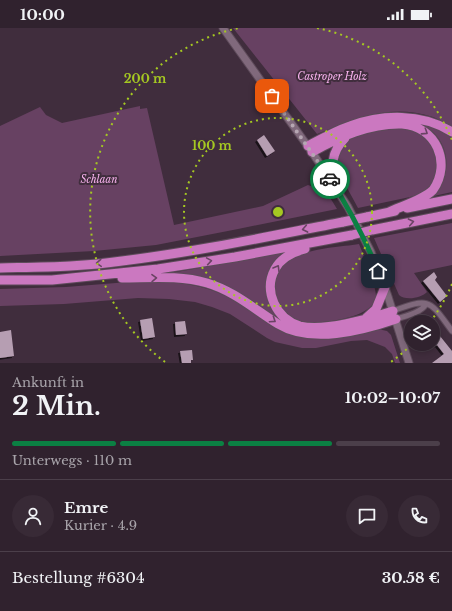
<!DOCTYPE html>
<html lang="de">
<meta charset="utf-8">
<style>
:root{--surface:#30222e;--page:#382a36;--text:#f1f3f6;--muted:#a8a4aa;--line:#4b3f4a;--accent:#0b8043}
body{margin:0;font-family:"Libre Baskerville",serif;background:var(--page);color:var(--text);height:100vh;display:flex;flex-direction:column;font-size:15px;white-space:nowrap}
*{box-sizing:border-box;margin:0}
p{font-size:13px;color:var(--muted)}
.icon{flex:none;width:22px;height:22px;fill:none;stroke:currentColor;stroke-width:2;stroke-linecap:round;stroke-linejoin:round}
.map{position:relative;height:335px;overflow:hidden}
.drawer{display:flex;flex-direction:column;background:var(--surface);flex:1}
.drawer>*{flex:none}
.controls{position:absolute;left:404px;top:287px;display:grid;gap:8px}
.controls a{display:grid;place-items:center;width:36px;height:36px;border-radius:50%;background:var(--surface);box-shadow:0 2px 6px #0003,0 0 0 1px var(--line);font-size:20px}
.pin{position:absolute;display:grid;place-items:center;width:34px;height:34px;color:#fff;margin:-17px;border-radius:8px;box-shadow:0 2px 6px #0006}
.courier{position:absolute;display:grid;place-items:center;width:40px;height:40px;margin:-20px;border:3px solid #0b8043;border-radius:50%;background:#fff;color:#222;box-shadow:0 1px 5px #0007}
.summary em{font-style:normal;font-weight:700}
.summary div{display:flex;flex-direction:column-reverse}
.summary{display:flex;align-items:center;justify-content:space-between;height:68px;padding:0 12px}
h1{font-size:26px;font-weight:700;line-height:30px}
.bar{display:grid;grid-template-columns:repeat(4,1fr);gap:6px 4px;align-content:center;height:48px;padding:0 12px}
.bar i{height:5px;border-radius:3px;background:var(--line)}
.bar .active{background:var(--accent)}
.bar p{grid-column:span 4}
.line{display:flex;align-items:center;gap:10px;padding:0 12px;border-top:1px solid var(--line)}
.line div{flex:1}
.round{display:grid;place-items:center;flex:none;width:42px;height:42px;border-radius:21px;background:var(--page)}
.status{display:flex;justify-content:space-between;align-items:center;height:28px;padding:0 20px;background:var(--surface);direction:ltr}
.status svg{height:11px;fill:currentColor}
.map>svg:first-child{display:block}
.green{fill:#674162}
.building{fill:#b69eb2;filter:url(#shadow)}
.lines{fill:none;stroke-linecap:round;stroke-linejoin:round}
.minor-casing{stroke:#5d4b5a;stroke-width:7}
.secondary-casing{stroke:#5d4b5a;stroke-width:9}
.motorway-casing{stroke:#5d4b5a;stroke-width:11}
.minor{stroke:#80697c;stroke-width:5}
.secondary{stroke:#80697c;stroke-width:7}
.motorway{stroke:#cb78c0;stroke-width:9}
.motorway-bridge-casing{stroke:#5d4b5a;stroke-width:11;stroke-linecap:butt}
.motorway-bridge{stroke:#cb78c0;stroke-width:9}
.oneway{stroke:#6a4464}
.done{stroke:#b6a7b3;stroke-width:4;stroke-dasharray:0 7.2}
.route{stroke:#0b8043;stroke-width:5}
.ring{fill:none;stroke:#a5c822;stroke-width:2;stroke-dasharray:2 4}
.labels{text-anchor:middle;dominant-baseline:central;stroke-width:4;stroke-linejoin:round;paint-order:stroke}
.park-label{font-size:10px;font-style:italic;fill:#f9b3ef;stroke:#402d3d}
.centre{fill:#a5c822;stroke:#402d3d;stroke-width:2}
.ring-label{font-size:12px;text-anchor:middle;font-weight:bold;fill:#a5c822;stroke:#402d3d;stroke-width:4;stroke-linejoin:round;paint-order:stroke}
</style>
<div class="status"><b>10:00</b><svg viewBox="0 0 49 12"><path d="M0 12V9h3v3zM5 12V6h3v6zM10 12V3h3v9zM15 12V0h3v12zM26 1h20v11H26zM47 4h2v5h-2z"/></svg></div>
<div class="map">
<svg width="452" height="335" viewBox="0 0 452 335">
<defs>
<filter id="shadow"><feDropShadow dx="-2" dy="2" stdDeviation="0" flood-color="#0009"/></filter>
</defs>
<rect width="100%" height="100%" fill="#402d3d"/>
<path class="green" d="M233,0h219v99c-6,-3 -13,-8 -19,-10 -43,-14 -77,1 -116,17z
M140,78v3l7,-1 27,117 89,-19 45,-21 18,6 11,18 -99,20 -82,16 -62,6 -94,5v-130l40,-19 6,8 16,8z
M419,94l33,13v57l-23,5c5,-5 11,-11 14,-17 7,-15 3,-35 -9,-47 -4,-4 -10,-7 -15,-11z
M392,101h20l12,5 12,16 1,21 -4,12 -12,11 -11,3 -52,11 -19,-35 -2,-10 3,-15 9,-9 19,-7z
M452,195v42l-38,8 13,19c-5,6 -22,9 -28,3l-25,-57z
M359,216c4,10 19,46 17,55 -5,19 -59,27 -76,22 -10,-4 -23,-14 -24,-25 -1,-7 -2,-15 1,-21 10,-27 58,-27 82,-31z
M282,225c-29,31 -11,43 7,72l-102,-50 -16,-2z
M141,253c34,0 68,3 97,22 19,11 36,28 58,33 25,7 57,-4 82,-7l9,2 4,4 9,28h-5l-3,-9 -7,-7 -18,-7 -16,1 -35,7h-14l-27,-6 -8,-4 -37,-24 -18,-7 -17,-5 -26,-3 -31,-1 -74,6 -64,2v-17l66,-2z"/>
<path class="building" d="M264,107l11,16 -8,5 -10,-16z
M434,244l3,5 -2,3 12,16 -7,6 -17,-21z
M152,290l3,19 -12,2 -3,-19z
M185,293l2,13 -11,1 -1,-13z
M11,302l3,26 -14,2v-26z
M440,308l12,15v12h-20l12,-9 -7,-9 -2,1 -2,-3v-2z
M192,322l1,10h-2v3h-9l-2,-12z"/>
<g class="lines">
<defs>
<path id="minor" d="M393,283c38,-14 36,-11 59,20
M396,291c9,-3 25,-6 30,-15"/>
<path id="secondary" d="M223,0l89,124 36,55 23,45 14,35 24,76"/>
<path id="motorway" d="M308,118c13,-7 27,-15 42,-20 32,-12 72,-13 102,6
M312,124c27,-15 58,-29 90,-28 34,2 50,39 31,66 -10,10 -31,16 -44,22
M335,158c-4,-19 -4,-34 10,-48
M407,180l45,-9
M367,189l28,-6
M372,202l80,-16
M305,221c-12,3 -24,9 -30,20 -12,22 1,50 25,57 23,6 70,-7 93,-15
M0,240c40,-1 82,-1 122,-7 74,-9 148,-25 221,-39
M122,250c28,0 58,-3 85,5 27,8 47,26 71,41 33,20 83,7 118,-5
M0,252h52l106,-11 77,-12 117,-22
M366,290l10,-9 9,-22"/>
</defs>
<use href="#minor" class="minor-casing"/>
<use href="#secondary" class="secondary-casing"/>
<use href="#motorway" class="motorway-casing"/>
<use href="#minor" class="minor"/>
<use href="#secondary" class="secondary"/>
<use href="#motorway" class="motorway"/>
<defs>
<path id="motorway-bridge" d="M343,194l24,-5
M352,207l20,-5"/>
</defs>
<use href="#motorway-bridge" class="motorway-bridge-casing"/>
<use href="#motorway-bridge" class="motorway-bridge"/>
</g>
<defs><path id="oneway-chevron" d="M-2-3.5L2.5 0L-2 3.5" fill="none" stroke-width="1.6" stroke-linecap="round" stroke-linejoin="round"/></defs>
<g class="oneway">
<use href="#oneway-chevron" transform="translate(425 104) rotate(33)"/>
<use href="#oneway-chevron" transform="translate(411 194) rotate(-11)"/>
<use href="#oneway-chevron" transform="translate(305 201) rotate(169)"/>
<use href="#oneway-chevron" transform="translate(209 233) rotate(-9)"/>
<use href="#oneway-chevron" transform="translate(99 235) rotate(176)"/>
<use href="#oneway-chevron" transform="translate(277 240) rotate(-59)"/>
<use href="#oneway-chevron" transform="translate(154 250) rotate(-1)"/>
<use href="#oneway-chevron" transform="translate(273 292) rotate(34)"/>
</g>
<g class="lines">
<path class="done" d="M272,68l58,83"/>
<path class="route" d="M330,151c19,29 35,60 48,92"/>
</g>
<g class="ring">
<circle cx="278" cy="184" r="94"/>
<path d="M452 256A188 188 0 0 1 431 293M411 317A188 188 0 0 1 391 334M165 334A188 188 0 0 1 239 0M317 0A188 188 0 0 1 452 112"/>
</g>
<g class="labels">
<g class="park-label">
<text x="332" y="48">Castroper Holz</text>
<text x="99" y="151">Schlaan</text>
</g>
</g>
<circle cx="278" cy="184" r="6" class="centre"/>
<g class="ring-label">
<text x="145" y="55">200 m</text>
<text x="212" y="122">100 m</text>
</g>
</svg>
<div class="controls">
<a><svg class="icon" aria-label="layers" viewBox="0 0 24 24"><path d="M12 4l9 5-9 5-9-5zM3 14l9 5 9-5"/></svg></a>
</div>
<div class="pin" style="left:272px;top:68px;background:#ea580c"><svg class="icon" aria-label="bag" viewBox="0 0 24 24"><path d="M5 8h14l-1 12H6zM9 8a3 3 0 0 1 6 0"/></svg></div>
<div class="pin" style="left:378px;top:243px;background:#1f2937"><svg class="icon" aria-label="home" viewBox="0 0 24 24"><path d="M3 11l9-7 9 7M6 9v11h12V9"/></svg></div>
<div class="courier" style="left:330px;top:151px"><svg class="icon" aria-label="car" viewBox="0 0 24 24"><path d="M5 17H2v-5l4-1 3-4h7l3 4 3 1v5h-3M9 17h6M6 11h13"/><circle cx="7" cy="17" r="2"/><circle cx="17" cy="17" r="2"/></svg></div>
</div>
<section class="drawer">
<div class="summary"><div><h1>2 Min.</h1><p>Ankunft in</p></div><em>10:02–10:07</em></div>
<div class="bar"><i class="active"></i><i class="active"></i><i class="active"></i><i></i><p>Unterwegs · 110 m</p></div>
<div class="line" style="height:72px"><a class="round"><svg class="icon" aria-label="person" viewBox="0 0 24 24"><circle cx="12" cy="8" r="4"/><path d="M4 21q1-7 8-7t8 7"/></svg></a><div><b>Emre</b><p>Kurier · 4.9</p></div><a class="round"><svg class="icon" aria-label="chat" viewBox="0 0 24 24"><path d="M4 5h16v11H9l-5 4z"/></svg></a><a class="round"><svg class="icon" aria-label="phone" viewBox="0 0 24 24"><path d="M5 4h4l2 5-3 2q2 4 5 5l2-3 5 2v4C11 20 4 13 5 4z"/></svg></a></div>
<div class="line" style="height:52px"><div>Bestellung #6304</div><b>30.58 €</b></div>
</section>
